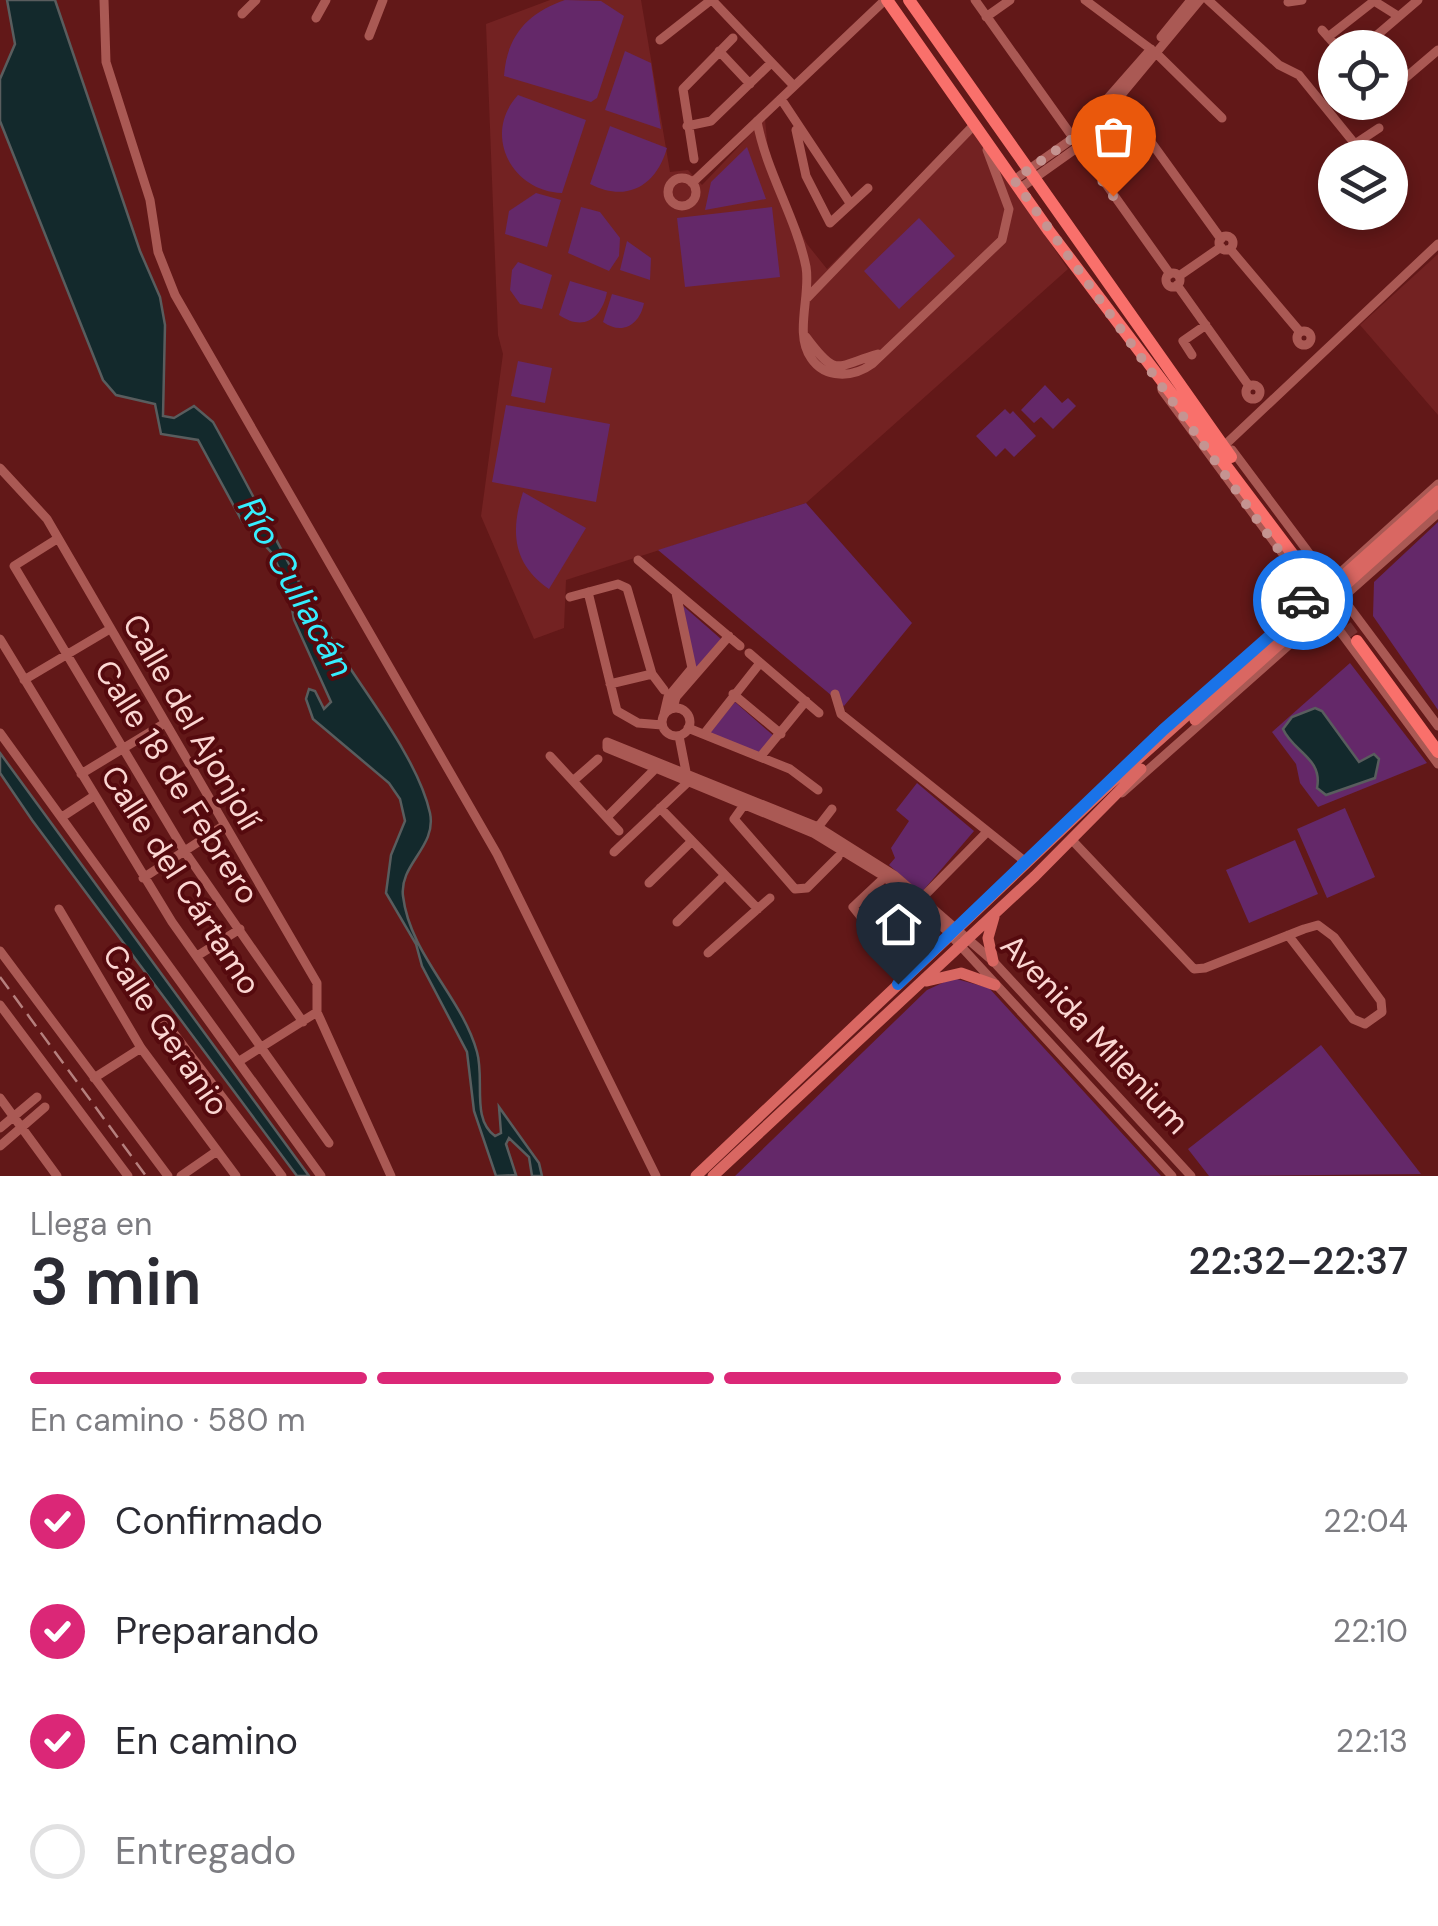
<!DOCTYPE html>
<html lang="es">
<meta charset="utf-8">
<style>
:root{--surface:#fff;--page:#f2f2f3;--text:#2b2b33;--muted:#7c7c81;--line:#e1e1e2;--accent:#db2777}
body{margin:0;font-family:"DM Sans",sans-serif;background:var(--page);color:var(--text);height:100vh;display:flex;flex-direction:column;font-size:38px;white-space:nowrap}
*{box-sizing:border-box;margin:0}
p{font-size:32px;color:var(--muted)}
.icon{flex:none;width:55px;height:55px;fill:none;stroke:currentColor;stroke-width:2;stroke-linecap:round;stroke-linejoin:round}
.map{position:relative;height:1176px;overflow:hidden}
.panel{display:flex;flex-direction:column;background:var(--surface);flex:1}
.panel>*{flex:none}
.controls{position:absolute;left:1318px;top:30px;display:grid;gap:20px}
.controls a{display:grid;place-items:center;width:90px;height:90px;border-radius:50%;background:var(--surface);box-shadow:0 5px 15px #0003;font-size:50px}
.pin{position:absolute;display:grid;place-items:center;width:85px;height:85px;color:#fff;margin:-102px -42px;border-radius:50% 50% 50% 0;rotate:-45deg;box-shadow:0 0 10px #0007}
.pin .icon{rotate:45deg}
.courier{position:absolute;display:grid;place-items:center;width:100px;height:100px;margin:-50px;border:8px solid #1a73e8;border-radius:50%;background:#fff;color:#222;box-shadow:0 2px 12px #0007}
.headline em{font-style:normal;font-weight:600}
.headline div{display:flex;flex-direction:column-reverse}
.headline{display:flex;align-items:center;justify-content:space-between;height:170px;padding:0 30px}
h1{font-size:65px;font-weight:600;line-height:75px}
.bar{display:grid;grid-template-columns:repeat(4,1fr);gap:15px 10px;align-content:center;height:120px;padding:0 30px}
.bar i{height:12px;border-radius:8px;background:var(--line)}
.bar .on{background:var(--accent)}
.bar p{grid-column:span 4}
ol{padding:0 30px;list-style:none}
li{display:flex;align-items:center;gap:30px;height:110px}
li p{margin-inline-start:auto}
li .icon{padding:10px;border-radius:50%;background:var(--accent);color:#fff;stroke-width:4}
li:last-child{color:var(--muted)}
li i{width:55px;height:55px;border:5px solid var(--line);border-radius:50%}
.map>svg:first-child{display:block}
.built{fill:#732222}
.green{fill:#642869}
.water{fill:#13292c;stroke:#595d5e;stroke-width:2.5}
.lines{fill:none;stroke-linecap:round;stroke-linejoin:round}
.highway-tunnel{stroke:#793434;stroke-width:12;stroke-dasharray:12 6;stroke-linecap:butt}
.minor{stroke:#aa5954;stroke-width:9}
.major{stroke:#d96762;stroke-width:11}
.highway{stroke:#f9706b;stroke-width:12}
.rail{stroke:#b6807e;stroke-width:2.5;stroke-dasharray:15 8;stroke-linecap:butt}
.done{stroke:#c59491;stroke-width:10;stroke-dasharray:0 18}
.route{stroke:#1a73e8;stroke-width:12}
.labels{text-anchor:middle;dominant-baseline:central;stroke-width:8;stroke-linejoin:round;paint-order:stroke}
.street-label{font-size:32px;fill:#fbd6d2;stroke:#550a0e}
.water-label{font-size:35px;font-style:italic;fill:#36edfe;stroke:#550a0e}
</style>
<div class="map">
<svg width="1438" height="1176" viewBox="0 0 1438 1176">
<rect width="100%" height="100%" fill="#621818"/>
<path class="built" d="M550,0h91l29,172 18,-2 14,15 63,-66 3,31 16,49 23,45 20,25 143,-144 98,144 -262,234 -240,77 -2,48 -30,11 -53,-123 22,-162 -5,-19 -12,-311z
M1438,254v161l-78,-90z"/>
<path class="green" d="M565,0l36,1 23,15 -27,82 -6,4 -87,-26c3,-40 23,-63 61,-76z
M625,51l26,12 10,66 -56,-19z
M518,95l68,25 -24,73c-51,-2 -80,-59 -44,-98z
M610,126l57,22c-11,38 -40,55 -77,36z
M747,147l19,52 -61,11 6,-28z
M536,193l25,7 -14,47 -42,-13 4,-23z
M581,207l19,5 20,26 -1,18 -10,15 -41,-18z
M772,207l8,70 -95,10 -8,-69z
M919,218l36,38 -56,53 -35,-38z
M627,241l24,17 -1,22 -30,-10z
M518,262l34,13 -10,34 -22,-5 -10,-14 2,-20z
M570,281l37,11c-5,26 -23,40 -48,23z
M612,294l32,9c-4,21 -21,33 -41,19z
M518,361l34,7 -7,35 -34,-7z
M1045,385l17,18 6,-5 8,8 -23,23 -12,-12 -7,6 -13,-13z
M506,405l104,19 -14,78 -104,-20z
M1005,409l5,5 3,-3 23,25 -22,21 -9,-9 -9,9 -20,-21z
M523,492l63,36 -37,61c-36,-25 -39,-57 -26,-97z
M806,503l106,120 -68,83 -186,-156z
M1438,522v188l-65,-94 1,-34z
M682,605l39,34 -26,30z
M1350,663l77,100 -109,44 -18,-24 -4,-19 -24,-32z
M735,702l40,35 -15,19 -51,-23z
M917,783l57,48 -53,62 -32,-28 6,-7 -4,-10 18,-27 -13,-11z
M1345,808l30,69 -48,21 -30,-69z
M1295,840l23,54 -69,29 -23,-53z
M953,978l36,10 172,188h-426l192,-186z
M1321,1045l100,129 -212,2 -21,-27z"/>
<path class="water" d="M7,0h48l85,251 20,46 5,28 -2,91 11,2 20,-12 19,16c42,75 79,153 124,226 29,47 81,111 93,165 7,34 -31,51 -27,83 7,59 59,101 74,156 8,28 -6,67 18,84l6,-3 -2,-26 40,56 3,13h-10l-3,-19 -20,-19 -3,6 10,31 -20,1 -22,-65 -7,-59 -45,-86 -6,-22 -30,-51 5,-38 14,-34 -5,-22 -11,-16 -76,-64 -7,-20 3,-10 6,2 9,18 7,-7 -37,-82 -6,-34 -17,-34 -29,-31 -44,-81 -37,-6 -6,-30 -39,-9 -13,-15 -103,-259v-42l15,-35z
M1315,708l7,3 37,51 15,-8 5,5 -4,19 -49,17 -9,-7c6,-30 -24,-36 -34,-59l9,-12z
M0,753l309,423h-12l-265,-356 -32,-47z"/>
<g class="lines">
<path class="highway-tunnel" d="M1303,568l54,73"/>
<path class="minor" d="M104,0l2,62 44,138 8,52 17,43 322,559 159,322
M712,0l82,86
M975,0l195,274
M1085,0l71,53 66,65
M1208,0l71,65 20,10 56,69 24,-16
M1288,2l14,-2
M242,14l14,-14
M986,17l24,-17
M316,18l10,-18
M1322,30l16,18
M369,36l14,-36
M1161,37l30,-37
M1328,37l46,-36 24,15
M660,40l51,-40
M1362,48l56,-48
M719,51l31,33
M1390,91l48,-41
M1117,95l104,144
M781,99l69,104
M757,121c9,51 39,96 49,146 5,28 -12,67 5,91 14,21 42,20 61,6l130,-124 7,-31 -22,-59
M687,126l24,-5 60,-58
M796,130l10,46 24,47
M694,159l-11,-70 50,-51
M668 192a14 14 0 1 1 28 0a14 14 0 1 1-28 0Z
M1014,180l58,-41 79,-90
M692,183l193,-183
M1019,189l59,-42 122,-147
M830,223l38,-35
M1219 243a7 7 0 1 1 14 0a7 7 0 1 1-14 0Z
M1230,249l70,83
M1166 280a7 7 0 1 1 14 0a7 7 0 1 1-14 0Z
M1179,276l42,-29
M1177,285l72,101
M807,298l168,-174
M1297 338a7 7 0 1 1 14 0a7 7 0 1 1-14 0Z
M806,337c31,42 30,29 72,17
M1192,355l-9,-14 23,-16
M1246 392a7 7 0 1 1 14 0a7 7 0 1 1-14 0Z
M1162,390l276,374
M1227,443l211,-199
M1232,450l206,276
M0,468l47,51 270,464v29l74,164
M57,539l-43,27 171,286 118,170
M638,560l102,86
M1343,570l95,-86
M1296,574l16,1 3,-14
M588,592l29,119 21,12 24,2
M676,593l16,75
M570,597l48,-13 9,4 25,86 12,16
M1296,613l7,-14 -5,-17
M0,639l172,283 157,221
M749,653l70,60
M24,680l86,-51
M610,684l42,-10
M733,694l48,40
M835,694l6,20 186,149
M673,708l3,-11 53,-61
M662 722a14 14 0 1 1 28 0a14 14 0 1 1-28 0Z
M664,714l4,-17 24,-29
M688,728l102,41 28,21
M0,733l321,443
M704,734l56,-71
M550,756l69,75
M761,756l45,-55
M81,774l84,-51
M573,781l25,-22
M1122,793l316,-280
M744,805l-10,14 61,70 12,-1 31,-31
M660,808l98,101
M62,817l32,-21
M607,817l52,-52
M815,831l17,-22
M1071,839l123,130 11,-1 99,-39 14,-4 16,12 47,64 1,11 -17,12 -12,-5 -65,-84
M614,852l74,-70 -9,-46
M143,878l80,-52
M649,883l43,-42
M922,898l64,-65
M59,909l82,139 95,128
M677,922l48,-47
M869,927l-16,-20 32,-30
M0,951l168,225
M708,953l62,-55
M197,956l43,-27
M0,1005l128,171
M163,1019l119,157
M241,1060l76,-48
M94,1078l47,-30
M0,1098l57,78
M0,1128l37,-31
M0,1146l45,-39
M181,1176l36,-25
M1172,1176l-227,-247 -60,-52 -72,-44 -206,-85v-6l211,85 76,48 99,86 198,215"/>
<path class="major" d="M1195,720l243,-218
M993,961l-5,-23 6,-21
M927,981l34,-8 34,12
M696,1176l413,-391 329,-294
M713,1176l322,-300 106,-107"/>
<path class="highway" d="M887,0l162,231 254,337
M909,0l322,457
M1357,641l81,111"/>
<path class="rail" d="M0,977l146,199"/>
</g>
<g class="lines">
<path class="done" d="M1113,196l-41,-57 -58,41 282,394 7,26"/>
<path class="route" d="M898,984l265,-254 133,-117 7,-13"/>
</g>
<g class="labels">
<g class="street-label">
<text transform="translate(192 722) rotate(60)">Calle del Ajonjolí</text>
<text transform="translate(177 782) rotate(58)">Calle 18 de Febrero</text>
<text transform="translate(181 880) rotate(57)">Calle del Cártamo</text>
<text transform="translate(166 1030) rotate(56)">Calle Geranio</text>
<text transform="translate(1095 1034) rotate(47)">Avenida Milenium</text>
</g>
<g class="water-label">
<text transform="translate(296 587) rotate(61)">Río Culiacán</text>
</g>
</g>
</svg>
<div class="controls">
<a><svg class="icon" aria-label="locate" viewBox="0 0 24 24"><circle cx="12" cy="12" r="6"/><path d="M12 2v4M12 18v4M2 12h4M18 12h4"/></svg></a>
<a><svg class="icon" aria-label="layers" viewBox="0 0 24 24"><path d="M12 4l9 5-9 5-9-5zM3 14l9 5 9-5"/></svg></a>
</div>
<div class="pin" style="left:1113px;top:196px;background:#ea580c"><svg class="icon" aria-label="bag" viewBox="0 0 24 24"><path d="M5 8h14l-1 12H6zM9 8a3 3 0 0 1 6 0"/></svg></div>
<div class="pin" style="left:898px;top:984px;background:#1f2937"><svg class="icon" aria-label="home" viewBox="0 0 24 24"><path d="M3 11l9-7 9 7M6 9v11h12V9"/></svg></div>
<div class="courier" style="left:1303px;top:600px"><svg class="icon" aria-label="car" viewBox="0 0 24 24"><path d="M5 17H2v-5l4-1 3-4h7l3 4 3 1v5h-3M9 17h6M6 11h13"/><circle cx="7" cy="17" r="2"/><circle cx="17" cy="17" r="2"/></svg></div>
</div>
<section class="panel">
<div class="headline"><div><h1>3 min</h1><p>Llega en</p></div><em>22:32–22:37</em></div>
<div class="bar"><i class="on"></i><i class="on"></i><i class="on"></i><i></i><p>En camino · 580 m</p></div>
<ol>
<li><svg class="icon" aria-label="check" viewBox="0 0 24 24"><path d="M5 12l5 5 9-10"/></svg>Confirmado<p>22:04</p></li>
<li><svg class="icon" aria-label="check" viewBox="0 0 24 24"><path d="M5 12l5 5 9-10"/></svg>Preparando<p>22:10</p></li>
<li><svg class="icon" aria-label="check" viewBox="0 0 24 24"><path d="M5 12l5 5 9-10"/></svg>En camino<p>22:13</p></li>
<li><i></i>Entregado</li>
</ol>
</section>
